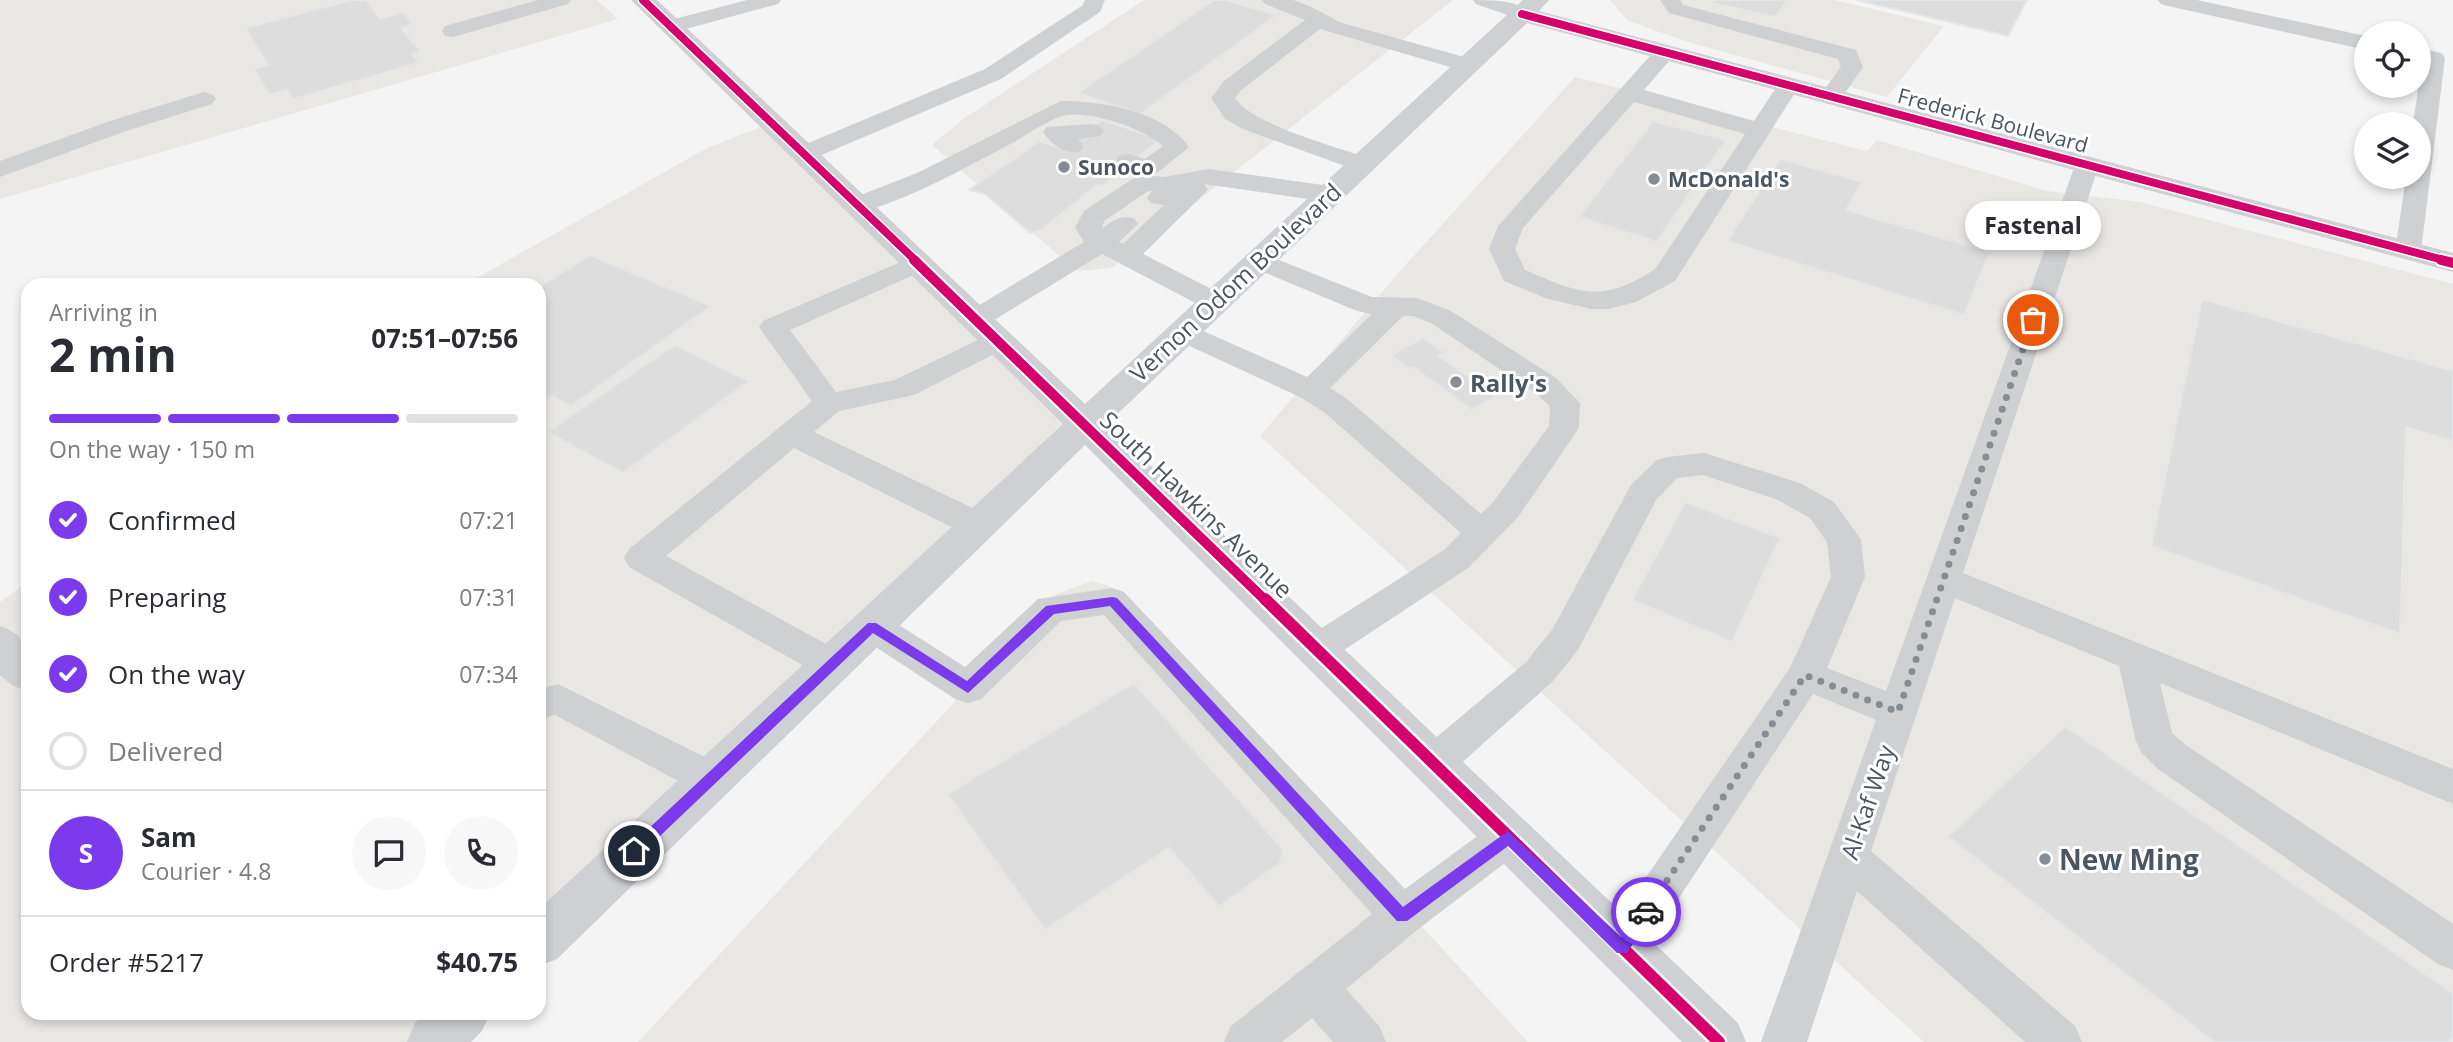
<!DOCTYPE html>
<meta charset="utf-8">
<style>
:root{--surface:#fff;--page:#f7f7f7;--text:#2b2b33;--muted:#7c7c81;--line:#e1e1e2;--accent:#7c3aed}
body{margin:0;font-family:"Open Sans",sans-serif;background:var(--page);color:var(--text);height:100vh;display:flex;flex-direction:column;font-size:26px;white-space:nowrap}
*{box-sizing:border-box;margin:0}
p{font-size:23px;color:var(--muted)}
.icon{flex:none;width:38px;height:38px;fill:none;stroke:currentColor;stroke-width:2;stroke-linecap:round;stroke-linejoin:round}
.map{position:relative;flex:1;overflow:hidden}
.details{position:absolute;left:21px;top:278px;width:525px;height:742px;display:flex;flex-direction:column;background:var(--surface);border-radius:21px;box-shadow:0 4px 10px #0003}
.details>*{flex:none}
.tools{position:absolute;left:2354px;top:21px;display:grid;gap:14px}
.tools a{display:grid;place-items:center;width:77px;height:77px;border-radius:50%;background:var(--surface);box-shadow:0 4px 10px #0003;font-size:35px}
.pin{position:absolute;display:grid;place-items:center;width:60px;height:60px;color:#fff;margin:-30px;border:4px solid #fff;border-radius:50%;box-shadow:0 2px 7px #0007}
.courier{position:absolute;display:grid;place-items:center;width:70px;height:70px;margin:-35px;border:5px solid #7c3aed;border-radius:50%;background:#fff;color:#222;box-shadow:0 2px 9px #0007}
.bubble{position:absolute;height:49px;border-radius:24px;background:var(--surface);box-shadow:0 4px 10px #0003;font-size:23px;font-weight:700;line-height:49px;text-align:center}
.head em{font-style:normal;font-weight:700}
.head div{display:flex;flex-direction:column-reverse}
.head{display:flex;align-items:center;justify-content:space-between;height:119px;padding:0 28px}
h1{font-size:46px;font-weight:700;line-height:52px}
.bar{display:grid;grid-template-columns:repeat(4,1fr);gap:10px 7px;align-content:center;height:84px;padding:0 28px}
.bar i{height:9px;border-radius:5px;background:var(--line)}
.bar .active{background:var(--accent)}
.bar p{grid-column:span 4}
.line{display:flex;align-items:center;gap:18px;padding:0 28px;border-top:2px solid var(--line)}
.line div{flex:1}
.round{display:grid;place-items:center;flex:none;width:74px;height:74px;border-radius:37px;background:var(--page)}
ol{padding:0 28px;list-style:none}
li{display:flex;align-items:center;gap:21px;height:77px}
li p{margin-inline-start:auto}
li .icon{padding:7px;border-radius:50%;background:var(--accent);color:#fff;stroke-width:4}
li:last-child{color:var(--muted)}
li i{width:38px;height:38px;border:4px solid var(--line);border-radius:50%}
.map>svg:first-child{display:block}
.commercial{fill:#e8e7e3}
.building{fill:#ddddde;stroke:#e5e6e7;stroke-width:2}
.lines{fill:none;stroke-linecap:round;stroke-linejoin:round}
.lane{fill:#ced0d2;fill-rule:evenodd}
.street{fill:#ced0d2;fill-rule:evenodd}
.secondary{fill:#ced0d4;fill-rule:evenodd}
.cycleway-far2-casing{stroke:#fff;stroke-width:11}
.cycleway-far1-casing{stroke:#fff;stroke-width:14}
.cycleway-casing{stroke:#fff;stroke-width:17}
.cycleway-far2{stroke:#d6006c;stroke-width:8}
.cycleway-far1{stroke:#d6006c;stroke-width:10}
.cycleway{stroke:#d6006c;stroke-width:12}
.route{fill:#7c3aed}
.done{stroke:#868d94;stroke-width:7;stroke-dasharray:0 12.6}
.poi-dot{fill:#868d94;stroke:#fff;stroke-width:2.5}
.labels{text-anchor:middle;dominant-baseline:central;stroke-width:6;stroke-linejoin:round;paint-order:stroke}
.far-street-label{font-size:21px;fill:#4a5661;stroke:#fff}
.far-poi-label{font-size:21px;font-weight:bold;fill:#4a5661;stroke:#fff;text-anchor:start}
.street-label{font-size:24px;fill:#4a5661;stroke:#fff}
.poi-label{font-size:24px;font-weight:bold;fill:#4a5661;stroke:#fff;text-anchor:start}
.near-poi-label{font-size:28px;font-weight:bold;fill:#4a5661;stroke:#fff;text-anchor:start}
</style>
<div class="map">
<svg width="2453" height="1042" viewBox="0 0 2453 1042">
<rect width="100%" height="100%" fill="#f4f4f4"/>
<path class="commercial" d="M0,0h597l21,19 -618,180z
M1144,0h309l-341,268 -35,3 -145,-126 31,-26z
M1610,0h224l110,26 -57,71 -199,-55 -60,-21z
M1575,77l292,74 10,-11 170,51 93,11 313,82v758h-529l-664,-606 134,-158z
M771,123l314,301 -546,518v-657h-75l243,-137z
M1092,581l17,5 419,456h-890l416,-447z
M28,582v431h436l-30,29h-434v-440z"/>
<path class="building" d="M352,0h14l14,19 23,-7 10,12 -12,4 20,24 -8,2 6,9 -126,36 -6,-9 -18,5 -15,-26 14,-4 -23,-37z
M1214,0h11l52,15 -137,99 -62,-21z
M1715,0h73l-12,17 -63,-14z
M1856,0h171l-19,36z
M1102,120l58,19 -58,48 -5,-2 -54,44 -13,4 -45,-39 -16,-4 70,-49 22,7z
M1653,121l73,19 -69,102 -78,-25z
M1780,159l82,23 -16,28 144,42 -26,63 -237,-74z
M590,255l121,51 -140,100 -19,-10 -13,10v-119z
M2202,299l251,72v70l-47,-14 -6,207 -249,-88z
M1423,338l20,14 -5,3 58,41 -24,14 -59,-43 -3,2 -20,-14z
M675,345l74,36 -126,92 -76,-41z
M1685,502l95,36 -48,104 -100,-42z
M1134,683l150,167 -4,13 -61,44 -50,-59 -124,82 -98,-136z
M2065,726l388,267v44l-4,5h-235l-266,-205z"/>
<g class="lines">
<path class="lane" d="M538,0h33l-3,4 -115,33 -8,-1 -3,-5 3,-5z
M747,0h34l-3,4 -107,29 -8,-1 -3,-5 3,-5z
M1085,0h20l-5,12 -99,67 -189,80 -9,2 -9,-2 -3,-5 3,-5 191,-80 98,-64z
M1262,0h31l14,5 35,18 133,37 3,5 -3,5 -8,2 -147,-43 -80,62 -5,7c17,27 103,49 136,61l3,5 -3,5 -9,2 -9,-2 -110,-40 -18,-10 -14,-21 13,-17 81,-61 -40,-16z
M1473,0c18,0 47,0 60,14l-4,4 -7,2 -46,-16z
M1660,0h20l3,5 173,45 7,17 -24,35h-16l-4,-5 22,-30 -3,-8 -169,-46z
M2158,0h39l169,36v14l-198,-44 -7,-2z
M1665,46l8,2 3,5 -32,37 110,31 27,-41h16l3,5 -125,196 -39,21 -28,7h-17l-46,-11 -41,-17 -15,-32 9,-23 159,-178zM1634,102l111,32 -90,135c-54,35 -74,25 -130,1l-10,-21 8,-21z
M2418,48l24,5 3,5 -24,193 -4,6 -9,2 -9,-2 -4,-6 11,-74h12v-53h-5l9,-62h-4z
M204,92l8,2 4,5 -4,5 -86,27 -126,46v-16l110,-40z
M1061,101c41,0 103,10 128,46l-32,26 -9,2 -29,-9 -3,-5 3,-5 9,-2 17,5 18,-13c-18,-17 -71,-35 -96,-31 -17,3 -38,19 -53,27 -50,26 -102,57 -157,71l-9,-3 -4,-5 4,-5 69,-27z
M1092,124l8,2 4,5 -4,5 -22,3 6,7 -3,5c-16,4 -29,-6 -38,-19l4,-5z
M2087,158l9,2 3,5 -136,408 490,196v35l-293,-121 12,50 14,12 267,179v46l-15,-6 -280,-195 -17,-17 -5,-11 -17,-75 -164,-68 -84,253 204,175 7,16h-57l-168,-151 -50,151h-46l115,-322 -63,-26 -176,268 -15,6 -15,-6 -7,-14 7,-14 183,-266 41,-91 -4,-35 -17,-24 -34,-19 -73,-24 -26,3 -21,22 -78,150 -26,32 -105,94 -14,5 -14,-5 -6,-12 6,-12 107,-90 26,-32 79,-145 26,-25 11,-3 36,-4 96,30 34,19 27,38 4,37 -38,91 59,23 189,-526 3,-5z
M1209,169l121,17 9,3 4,5 -4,5 -9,3 -126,-18 4,5 -4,5 -61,60 82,42 4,6 -4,6 -10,2 -10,-2 -103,-54 -116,71 -10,3 -10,-3 -4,-6 4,-6 118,-71 -9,-15 9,-16 50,-33 9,-3 21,2zM1148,191h4l-5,7 4,5 13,2 -41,39 -4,-2 19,-18 -4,-6c-14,-3 -21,2 -32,11l2,-8z
M1259,252l113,45 45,1 34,13 105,67 24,25 -1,24 -4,7 -57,83 -50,51 -139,92 -13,4 -13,-4 -5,-10 5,-10 141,-90 17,-17 -137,-121 -24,-15 -128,-59 -4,-6 4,-6 10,-3 10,3 115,51 65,-63 -15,-3 -108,-45 -3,-6 3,-6zM1403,316h10l18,7 103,69 16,14 -1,20 -55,75 -13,13 -135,-116 -16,-10z
M917,255l10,2 4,6 -4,6 -137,61 46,62 59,-12 93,-45 10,-3 10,3 4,6 -4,6 -94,48 -75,16 -25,21 175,84 5,9 -5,9 -12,3 -12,-3 -171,-86 -128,108 178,98 5,10 -5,10 -13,5 -13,-5 -189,-107 -5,-9 5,-9 183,-148 -53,-74 4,-6z
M1112,588l12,4 281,297 89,-65 14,-5 14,5 6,13 -6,13 -105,80 -71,59 33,37 7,16h-53l-21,-24 -30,24h-58l7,-16 141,-112 -268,-299 -43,6 -80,78 -13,4 -13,-4 -96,-63 -5,-10 5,-10 13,-4 13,4 80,51 73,-68z
M558,684l167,83 6,12 -6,12 -14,5 -14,-5 -142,-76 -16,4v-30z"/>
<path class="street" d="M0,626c34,11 28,35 28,65l-15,-5 -13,-11z"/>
<path class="secondary" d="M631,0h26l428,404 438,-404h26l-10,11 914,242v19l-926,-249 -420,401 631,599 8,19h-64l-597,-597 -528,514 -18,7v-57l524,-485z
M426,1013h64l-8,18 -11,11h-64l8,-19z"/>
<defs>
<path id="cycleway-far2" d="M643,0l273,261
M1522,14l925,247"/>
<path id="cycleway-far1" d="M914,260l352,341
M2441,260l12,3"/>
<path id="cycleway" d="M1265,599l454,443"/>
</defs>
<use href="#cycleway-far2" class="cycleway-far2-casing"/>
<use href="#cycleway-far1" class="cycleway-far1-casing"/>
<use href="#cycleway" class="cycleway-casing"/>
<use href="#cycleway-far2" class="cycleway-far2"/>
<use href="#cycleway-far1" class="cycleway-far1"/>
<use href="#cycleway" class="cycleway"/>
</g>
<path class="route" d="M1112,597l5,1 286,309 105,-76 113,106 20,-30h10l2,5 -2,5 -24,36h-10l-109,-107 -101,75h-10l-287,-315 -56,8 -86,79 -95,-60 -234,223h-10v-9l239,-224h8l91,58 79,-75z"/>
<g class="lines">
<path class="done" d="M1646,912l159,-237 93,37 135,-392"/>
</g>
<g class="poi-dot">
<circle cx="1064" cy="167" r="7"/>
<circle cx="1654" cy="179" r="7"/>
<circle cx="1456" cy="382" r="7"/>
<circle cx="2045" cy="859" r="7"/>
</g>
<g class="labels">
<g class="far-street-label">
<text transform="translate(1993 120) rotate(15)">Frederick Boulevard</text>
</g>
<g class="far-poi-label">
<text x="1078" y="167">Sunoco</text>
<text x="1668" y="179">McDonald's</text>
</g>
<g class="street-label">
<text transform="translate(1235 282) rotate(-43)">Vernon Odom Boulevard</text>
<text transform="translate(1197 504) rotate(44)">South Hawkins Avenue</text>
<text transform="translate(1867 802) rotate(-71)">Al-Kaf Way</text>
</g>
<g class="poi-label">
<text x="1470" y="382">Rally's</text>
</g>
<g class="near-poi-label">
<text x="2059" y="859">New Ming</text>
</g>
</g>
</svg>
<div class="tools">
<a><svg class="icon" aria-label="locate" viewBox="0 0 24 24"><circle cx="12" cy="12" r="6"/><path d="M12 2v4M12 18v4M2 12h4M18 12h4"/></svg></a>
<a><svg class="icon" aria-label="layers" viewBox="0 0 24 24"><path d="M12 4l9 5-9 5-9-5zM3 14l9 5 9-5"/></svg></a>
</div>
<div class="pin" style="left:2033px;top:320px;background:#ea580c"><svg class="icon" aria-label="bag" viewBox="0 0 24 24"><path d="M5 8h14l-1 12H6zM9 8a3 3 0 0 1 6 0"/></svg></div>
<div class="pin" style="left:634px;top:851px;background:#1f2937"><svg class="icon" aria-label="home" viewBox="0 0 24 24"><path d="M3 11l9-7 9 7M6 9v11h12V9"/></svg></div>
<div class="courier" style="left:1646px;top:912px"><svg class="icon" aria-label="car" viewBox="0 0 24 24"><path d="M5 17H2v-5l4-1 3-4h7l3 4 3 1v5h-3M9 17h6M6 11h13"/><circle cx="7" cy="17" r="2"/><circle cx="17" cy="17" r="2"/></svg></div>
<div class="bubble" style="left:1965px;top:201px;width:136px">Fastenal</div>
<section class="details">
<div class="head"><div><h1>2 min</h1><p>Arriving in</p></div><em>07:51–07:56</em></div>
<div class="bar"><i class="active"></i><i class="active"></i><i class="active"></i><i></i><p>On the way · 150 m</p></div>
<ol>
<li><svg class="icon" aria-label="check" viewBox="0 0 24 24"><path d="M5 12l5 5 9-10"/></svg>Confirmed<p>07:21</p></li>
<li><svg class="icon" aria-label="check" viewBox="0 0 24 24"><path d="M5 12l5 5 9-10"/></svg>Preparing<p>07:31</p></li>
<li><svg class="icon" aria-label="check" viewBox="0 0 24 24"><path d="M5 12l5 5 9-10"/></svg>On the way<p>07:34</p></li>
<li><i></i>Delivered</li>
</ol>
<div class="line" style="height:126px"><b class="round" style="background:var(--accent);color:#fff">S</b><div><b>Sam</b><p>Courier · 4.8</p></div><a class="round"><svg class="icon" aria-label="chat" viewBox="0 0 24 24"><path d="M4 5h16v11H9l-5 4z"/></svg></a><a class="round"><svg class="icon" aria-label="phone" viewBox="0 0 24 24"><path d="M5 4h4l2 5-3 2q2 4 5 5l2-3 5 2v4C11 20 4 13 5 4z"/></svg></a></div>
<div class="line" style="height:91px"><div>Order #5217</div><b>$40.75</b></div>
</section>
</div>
